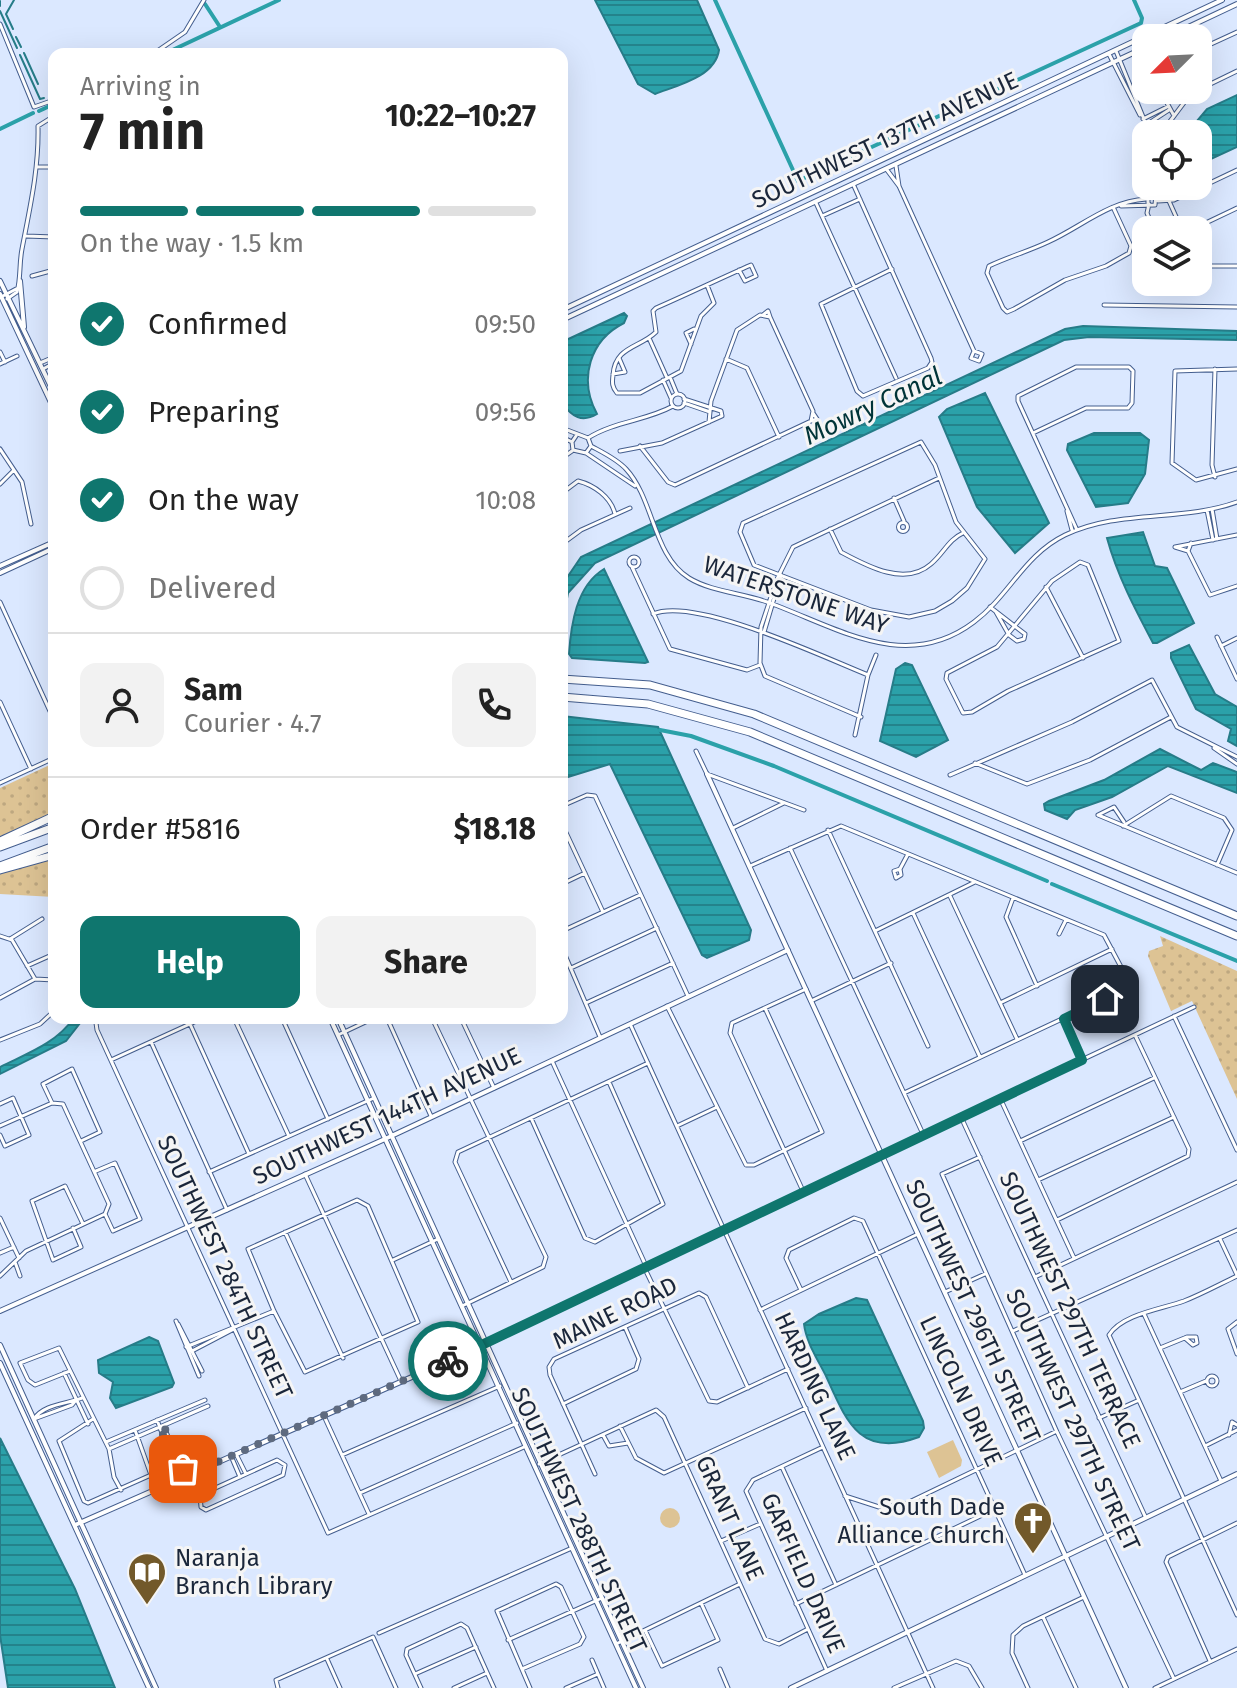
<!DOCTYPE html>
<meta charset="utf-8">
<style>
:root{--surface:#fff;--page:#f2f2f2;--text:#222;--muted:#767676;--line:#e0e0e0;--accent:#0f766e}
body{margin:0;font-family:"Fira Sans",sans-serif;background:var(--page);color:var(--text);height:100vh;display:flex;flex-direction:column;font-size:30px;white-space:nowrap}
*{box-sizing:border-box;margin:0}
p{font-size:26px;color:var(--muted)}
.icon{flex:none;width:44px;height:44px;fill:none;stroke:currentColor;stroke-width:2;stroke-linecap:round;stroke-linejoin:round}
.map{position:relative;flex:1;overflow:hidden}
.sheet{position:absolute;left:48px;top:48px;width:520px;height:976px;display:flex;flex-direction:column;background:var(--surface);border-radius:16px;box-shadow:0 8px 32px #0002}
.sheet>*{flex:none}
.needle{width:52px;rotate:246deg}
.fabs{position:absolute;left:1132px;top:24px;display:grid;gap:16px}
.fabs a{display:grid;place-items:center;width:80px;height:80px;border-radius:16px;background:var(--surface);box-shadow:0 8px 32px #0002;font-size:40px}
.pin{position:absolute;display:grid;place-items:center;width:68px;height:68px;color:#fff;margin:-34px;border-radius:16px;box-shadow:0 4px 12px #0006}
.courier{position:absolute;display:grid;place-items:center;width:80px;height:80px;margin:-40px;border:6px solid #0f766e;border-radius:50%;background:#fff;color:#222;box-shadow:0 2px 10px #0007}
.summary em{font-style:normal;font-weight:700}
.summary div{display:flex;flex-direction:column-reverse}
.summary{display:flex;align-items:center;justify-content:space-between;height:136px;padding:0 32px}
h1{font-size:52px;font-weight:700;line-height:60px}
.bar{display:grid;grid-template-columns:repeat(4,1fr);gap:12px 8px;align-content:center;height:96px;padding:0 32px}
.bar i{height:10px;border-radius:6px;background:var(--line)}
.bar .on{background:var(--accent)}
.bar p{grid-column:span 4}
.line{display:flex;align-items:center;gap:20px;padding:0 32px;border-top:2px solid var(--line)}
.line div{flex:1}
.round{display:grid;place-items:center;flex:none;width:84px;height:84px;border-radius:16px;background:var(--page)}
ol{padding:0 32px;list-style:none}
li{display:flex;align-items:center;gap:24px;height:88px}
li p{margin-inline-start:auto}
li .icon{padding:8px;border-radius:50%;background:var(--accent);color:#fff;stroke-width:4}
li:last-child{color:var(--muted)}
li i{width:44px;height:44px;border:4px solid var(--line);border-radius:50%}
.primary-button{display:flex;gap:16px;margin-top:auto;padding:16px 32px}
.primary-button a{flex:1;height:92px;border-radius:16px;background:var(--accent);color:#fff;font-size:32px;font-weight:700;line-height:92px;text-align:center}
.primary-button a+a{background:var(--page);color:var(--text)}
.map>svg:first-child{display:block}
.grass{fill:url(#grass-dots)}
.park{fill:url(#park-crowns)}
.pitch{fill:#ddc394}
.water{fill:url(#water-rules);stroke:#267c88;stroke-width:2}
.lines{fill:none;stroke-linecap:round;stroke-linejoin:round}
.stream{stroke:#267c88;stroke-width:2}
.canal{stroke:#2ba1a9;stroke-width:4}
.street-casing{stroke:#445e8e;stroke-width:5}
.secondary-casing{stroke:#445e8e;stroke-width:6}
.highway-casing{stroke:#445e8e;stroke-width:9}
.street{stroke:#fff;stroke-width:3}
.secondary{stroke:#fff;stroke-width:4}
.highway{stroke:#fff;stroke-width:7}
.done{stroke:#5e6a7f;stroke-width:8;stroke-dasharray:0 14.4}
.route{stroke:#0f766e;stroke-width:10}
.labels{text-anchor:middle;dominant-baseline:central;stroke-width:6;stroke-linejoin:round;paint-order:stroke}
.street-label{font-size:24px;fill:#1a263a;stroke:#f5f5f5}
.poi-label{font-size:24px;fill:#1a263a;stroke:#f5f5f5;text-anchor:end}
.water-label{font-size:26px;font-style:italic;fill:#003438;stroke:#f5f5f5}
</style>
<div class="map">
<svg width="1237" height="1688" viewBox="0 0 1237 1688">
<defs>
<pattern id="grass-dots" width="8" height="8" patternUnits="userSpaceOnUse" patternTransform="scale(2)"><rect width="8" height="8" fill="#ddc394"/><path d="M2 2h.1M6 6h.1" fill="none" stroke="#bda780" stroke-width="1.8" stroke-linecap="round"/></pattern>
<pattern id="park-crowns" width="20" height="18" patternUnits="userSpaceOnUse" patternTransform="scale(2)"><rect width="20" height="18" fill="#ddc394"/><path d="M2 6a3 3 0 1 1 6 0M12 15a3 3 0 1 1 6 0" fill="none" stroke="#bda780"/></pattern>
<pattern id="water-rules" width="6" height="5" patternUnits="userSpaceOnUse" patternTransform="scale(2)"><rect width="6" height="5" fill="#2ba1a9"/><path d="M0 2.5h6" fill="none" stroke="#24838b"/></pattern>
</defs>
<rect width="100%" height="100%" fill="#dbe8ff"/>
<path class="grass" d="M54,763v51l-54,24v-50z
M54,858v39l-54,-3v-21z
M1160,936l77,35v128l-45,-98 -21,10 -23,-55 1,-5 14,-5z"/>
<path class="park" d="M660 1518a10 10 0 1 1 20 0a10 10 0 1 1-20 0Z"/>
<path class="pitch" d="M953,1440l9,20 -1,6 -22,12 -12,-26z"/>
<path class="water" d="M595,0h102l22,50c-4,27 -41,35 -64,44l-17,-10z
M1237,95v52l-39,18v-31h-12l21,-25z
M624,313l3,3 -3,7c-34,17 -46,56 -27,91 -15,9 -25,3 -35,-11v-61z
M1083,326l154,5v9l-148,-3 -25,3 -469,223 -27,30 -6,32v-40l19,-28 484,-228z
M985,393l64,130 -34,30 -38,-46 -38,-90 8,-8z
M1094,433h46l9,7 -4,34 -17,29 -32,4 -29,-57 1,-6z
M1143,532l12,34 12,2 27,55 -37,20h-4c-18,-34 -36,-68 -46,-105z
M604,569l44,93 -3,1 -73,-5 -3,-4c2,-29 7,-68 35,-85z
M1189,645l26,49 22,13v39l-9,-5 3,-12 -35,-20 -25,-51v-5z
M905,663l7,2 36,75 -32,17 -36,-16 16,-72z
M562,716l96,11 93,203 -2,10 -42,18 -5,-3 -92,-191 -48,15z
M1160,749l41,21 12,-7 24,9v21l-69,-27 -56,31 -37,13 -8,9 -22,-9 -1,-6 5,-3 55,-21z
M74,1018h10l-18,23 -66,33v-7c28,-14 55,-23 74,-49z
M856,1298l11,2 56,121 1,7 -5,9c-60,22 -73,-17 -93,-61 -8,-16 -20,-34 -22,-52l15,-10z
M149,1337l9,4 16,42 -2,4 -56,21 -6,-10 3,-16 -14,-9 -1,-13z
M0,1438l75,151 40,99h-107l-8,-53z"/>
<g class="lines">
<path class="stream" d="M0,1v5
M0,11l17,37
M13,29l-7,-15 8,-14
M16,37l5,10
M24,53l14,31
M20,55l20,44 4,-1"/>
<path class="canal" d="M715,0l83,181 343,-158 1,-5 -8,-18
M205,4l15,23
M164,54l115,-54
M39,111l15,-7
M0,129l33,-16
M660,730l31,6 83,30 273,115
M1052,884l185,77"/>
<defs>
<path id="street" d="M0,24l34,83 20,-7
M1198,50l39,-18
M1116,51l34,83
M153,54l32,-22 19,-32
M1109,54l31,61
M1160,90l13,24
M1198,90l39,-19
M1143,119l24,-12
M1146,125l23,-15
M1162,132l27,-36 9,-6
M896,166l3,20 75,165 -3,7 8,3 3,-7 -8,-3
M38,167h16
M887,170l12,16
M854,186l77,172 1,4 -4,6 -65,28 -6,-5 -36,-87 71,-35
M1158,201l16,-1 63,-30
M1169,201l13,29
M53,203h1
M816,203l80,175
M1149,204l-2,9 7,17
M1121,206l34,-1 1,-11 -8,1v8
M1113,207l18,39 -2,7 -23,13 -41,14 -51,29 -7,3 -4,-4 -16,-35 2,-7c19,-9 40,-15 59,-24 33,-15 61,-41 98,-43
M822,216l38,-17
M1191,230l46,-22
M26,236l28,1
M1198,266h39
M51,271l3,11
M32,276l22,-6
M707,285l7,18 -13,13 -20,55 -41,22h-23c-5,-6 -5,-10 -4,-18 2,-29 27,-27 43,-43l-3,-21 3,-3c32,-14 63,-29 95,-43l5,11 -11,5 -6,-11
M1,297l17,-9
M7,299l10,-7c4,-14 2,-28 5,-43 8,-42 17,-80 16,-123l16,-10
M1104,305l133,2
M763,315l5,-4 2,6
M54,324v7
M649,338l18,40
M691,344l-5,-11 8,-4
M0,352l5,10
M726,359l21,9 32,69
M40,363l14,-6
M0,364l17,-8
M43,369l11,-6
M1215,369l-3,96 3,12
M1237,369l-62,2 -3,92 24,17 41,-11
M613,374l12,-2 -6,-14
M670,377l7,17
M663,380l8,18
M671 401a7 7 0 1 1 14 0a7 7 0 1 1-14 0Z
M684,403l26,9
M811,421l6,-2 -4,-6
M562,428l26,10 3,8 -5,7 -13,-3 -1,-8 4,-6
M1033,433l53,-25h42l4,-5 1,-32 -4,-4h-53l-58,29v5l59,129
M562,437l10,5
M588,438c27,-17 58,-17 85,-32
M921,442l14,23 21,57 29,37 -18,29 -15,13 -17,10 -26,6 -38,-7 -117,-45 -14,-33 3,-9z
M591,446c11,6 26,13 35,23 28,30 27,87 63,109 21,13 52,15 75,23 70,24 140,74 210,21 35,-26 50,-67 91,-87 54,-26 117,-13 172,-33
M640,446l28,36 7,3 136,-64 2,-10 -43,-94 -10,-2 -23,15 -26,71 -2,21
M0,449l22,33 9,42
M620,451l42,-8 60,-27 -1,-5 -37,-12
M586,453l49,33
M562,458l10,-7
M0,484l14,-14
M562,493l16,-12c16,4 33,16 37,33
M894,498l10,23
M1212,509l5,30
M1207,510l6,30
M1067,511l5,19
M898.5 527a4.5 4.5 0 1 1 9 0a4.5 4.5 0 1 1-9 0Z
M830,529l11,23c26,14 64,35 90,12 13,-11 17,-24 32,-31
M1191,543l-3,8 22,44 27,-9
M562,544l19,-14 49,-22
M1188,551l-13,-4 62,-12
M629 562a5 5 0 1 1 10 0a5 5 0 1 1-10 0Z
M1080,562l8,3 31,76 -111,50 -36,21 -9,1 -17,-34 1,-6 50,-26 55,-66z
M632,567l38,82 77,21 13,-5
M1046,587l37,71
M0,602l54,118
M990,607l35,27 -1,5 -7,2 -8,-6 -13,-23
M653,614c42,-18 170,43 215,61
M764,632l17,-57
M1217,637l20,42
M1221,646l16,-8
M0,702l31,67
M861,717l-96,-41 -5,-13 1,-36 16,-48 16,-32 146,-69
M855,735l13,-60 8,-20
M1214,748l23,16
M696,751l11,23 97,36
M975,763l52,21 63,-24 81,-43
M950,775l122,-53 80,-42 25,47 60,30
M0,783l54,-25
M562,806l25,-11 8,1 93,200
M1098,815l139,58
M1098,815l16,-8 10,15
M562,824l41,88
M1123,826l48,-30 53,22 8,12 -15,35
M733,828l51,-25
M828,830l100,216
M790,848l133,286
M750,866l91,-40 263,109 25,47 -3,7 -222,104
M900,869l1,6 -5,3 -2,-7 6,-2 8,-15
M562,884l23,-11
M950,896l67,143
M1013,898l-7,19 31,69
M913,913l67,144
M562,931l78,-36
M875,931l100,-49
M1059,934l7,-14
M0,936l12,4 23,39 19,1
M10,939l32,-20
M562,948l38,89
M27,966l27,-12
M571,968l86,-40
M0,998l35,-19
M811,1001l80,-38
M586,1003l87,-40
M1000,1003l112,-54
M667,1006l79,159h8l68,-33 -57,-124
M1174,1016l63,134
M104,1018l-8,5 1,7 231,503 196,-86
M234,1018l54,116
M282,1018l46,101
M387,1018l44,98
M432,1018l114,239 -3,10 -81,39
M461,1018l33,70
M1064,1019l18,40
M190,1024l59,130
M631,1026l302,662
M338,1035l36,-17
M0,1040l40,-16 14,-13
M151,1042l76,168
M111,1060l92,-42
M552,1061l94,205
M1000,1098l74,160
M52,1103l-9,-19 29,-15 28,63 -19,9
M0,1104l13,-6 16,37 -24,11 -5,-11
M961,1117l184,399
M531,1118l54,120 10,4 68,-38 -54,-122
M0,1126l52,-23 11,1 46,100 -4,10 -79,37 -26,25
M677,1126l38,-18
M1020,1141l134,-63
M882,1154l312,-147
M980,1157l-38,17 115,258 117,247
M96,1171l19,-8 25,56 -27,12 -8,-17
M209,1172l165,-74
M305,1174l96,207
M1038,1180l136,-63
M803,1191l-73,-158 2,-10 74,-34
M357,1200l11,6 50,116 -113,50 -31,-61 -26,-62z
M0,1218l19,40
M1057,1220l131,-64 1,-7 -54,-114
M73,1228l8,19 -28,13 -21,-59 33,-15 18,38
M285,1232l58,126
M1220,1239l17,36
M0,1253l14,-6
M393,1260l45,-21
M15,1262l5,14
M644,1267l65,134 8,1 71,-33
M1237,1276c-17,8 -35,18 -53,25 -22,8 -62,13 -75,34l128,280
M1035,1277l202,-95
M511,1282l-56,-120 3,-10 190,-89
M801,1290l-15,-32 3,-8 65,-32 9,3 162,354
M945,1292l40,-18
M760,1310l158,-76
M1144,1314l77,167
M176,1321l23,55
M1237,1322l-9,7 9,25
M178,1324l24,47
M1013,1331l224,-101
M186,1347l88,-36
M1160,1348l27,-11h9l1,6 -4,2 -8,-7
M192,1351l42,-22
M70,1371l-35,14 -7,-5 -8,-17 39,-15 50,101 5,28 7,13
M64,1373l24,51
M1207 1381a5 5 0 1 1 10 0a5 5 0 1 1-10 0Z
M1180,1392l26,-11
M563,1404l73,-35 3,-10 -14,-32
M324,1416l45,98
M1099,1418l38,-17
M34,1419c10,-15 33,-15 48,-21
M34,1419l38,-14 4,-5
M93,1419l-34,22 25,60 4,2 63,-28 -16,-45
M157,1420l20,52 6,5
M620,1426l16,32 28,15 142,-65
M160,1427l5,2 18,47
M603,1435l6,11 19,-3
M1229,1435l3,-13 5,3
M106,1442l99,-42
M1205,1446l32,-16
M823,1447l-70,33 -7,11 81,180
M109,1449l99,-43
M236,1454l10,20
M342,1455l158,-69
M231,1456l9,21
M277,1460l8,5 -2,10 -77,35 -5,-3 -1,-12z
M539,1464l117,-54 8,7 101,222 14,5 29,-15
M782,1467l54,118
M595,1474l-45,-99 -1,-8 5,-8 145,-66 7,4 42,91
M360,1493l157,-70
M845,1496l34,11 26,-3 150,-72
M721,1541l39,-17
M796,1604l199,-95
M1043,1617l33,71
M645,1630l17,36 56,-26 -17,-37
M379,1633l193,-85
M508,1640l94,-42
M616,1644l124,-60
M327,1659l13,29
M592,1660l12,28
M1210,1661l-44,-99 2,-5 69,-34
M522,1669l58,-25 4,-7 -23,-50 -5,-3 -59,27 33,77
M720,1669l8,19
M415,1674l61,-27
M278,1688l-2,-8 97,-43 23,51
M421,1688l-15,-33 1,-6 54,-25 6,4 27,60
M454,1688l33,-15
M566,1688l32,-14
M894,1688l62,-27 13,5 13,22
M1028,1688l-16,-35 1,-18 10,-9 61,-29
M1155,1688l82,-39"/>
<path id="secondary" d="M1165,38l72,-34
M0,281l54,112
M20,281l4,46
M0,294l54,115
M562,310l660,-310
M562,320l584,-273
M0,566l54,-24
M0,573l54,-25
M707,774l419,914
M330,1018l306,670
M338,1018l305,670
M0,1311l385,-172 403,-189
M0,1345l156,343
M0,1363l149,325
M75,1525l412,-181 395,-190
M791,1688l446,-214"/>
<path id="highway" d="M562,679l88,6 104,29 483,202
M562,697l86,7 102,28 487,204
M0,841l54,-25
M0,847l54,-20
M0,866l54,-20
M0,870l54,-15"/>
</defs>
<use href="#street" class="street-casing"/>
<use href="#secondary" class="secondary-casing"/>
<use href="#highway" class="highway-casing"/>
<use href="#street" class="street"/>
<use href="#secondary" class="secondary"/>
<use href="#highway" class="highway"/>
</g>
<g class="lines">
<path class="done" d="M183,1469l-18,-40 -5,-2 17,45 6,5 265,-116"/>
<path class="route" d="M448,1361l634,-301 -18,-41 41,-20"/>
</g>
<defs>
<symbol id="church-pin" viewBox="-11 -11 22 30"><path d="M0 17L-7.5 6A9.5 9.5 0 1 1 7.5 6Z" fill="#72592a" stroke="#f5f5f5"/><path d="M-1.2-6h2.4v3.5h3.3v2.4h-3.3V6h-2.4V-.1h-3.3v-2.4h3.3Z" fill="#fff"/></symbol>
<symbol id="library-pin" viewBox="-11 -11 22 30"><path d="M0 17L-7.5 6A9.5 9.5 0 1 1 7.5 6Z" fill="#72592a" stroke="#f5f5f5"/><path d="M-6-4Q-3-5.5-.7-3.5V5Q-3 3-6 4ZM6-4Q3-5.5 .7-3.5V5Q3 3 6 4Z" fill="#fff"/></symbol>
</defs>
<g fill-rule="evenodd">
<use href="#church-pin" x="1011" y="1499" width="44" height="60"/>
<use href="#library-pin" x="125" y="1550" width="44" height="60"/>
</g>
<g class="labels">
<g class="street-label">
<text transform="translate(885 140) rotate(-25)">SOUTHWEST 137TH AVENUE</text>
<text transform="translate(796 595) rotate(19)">WATERSTONE WAY</text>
<text transform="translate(387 1116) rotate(-25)">SOUTHWEST 144TH AVENUE</text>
<text transform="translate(225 1267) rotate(65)">SOUTHWEST 284TH STREET</text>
<text transform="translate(1070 1310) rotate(65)">SOUTHWEST 297TH TERRACE</text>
<text transform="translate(973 1311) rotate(65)">SOUTHWEST 296TH STREET</text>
<text transform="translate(615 1313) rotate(-26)">MAINE ROAD</text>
<text transform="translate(815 1386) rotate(65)">HARDING LANE</text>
<text transform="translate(961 1391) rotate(65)">LINCOLN DRIVE</text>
<text transform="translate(1073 1420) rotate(65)">SOUTHWEST 297TH STREET</text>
<text transform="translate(730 1518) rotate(66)">GRANT LANE</text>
<text transform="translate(579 1520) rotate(65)">SOUTHWEST 288TH STREET</text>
<text transform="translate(803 1573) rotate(66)">GARFIELD DRIVE</text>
</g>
<g class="poi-label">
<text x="1005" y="1507">South Dade<tspan x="1005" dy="28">Alliance Church</tspan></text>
<text x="175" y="1558" text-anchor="start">Naranja<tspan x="175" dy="28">Branch Library</tspan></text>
</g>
<g class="water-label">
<text transform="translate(873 406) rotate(-25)">Mowry Canal</text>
</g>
</g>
</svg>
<div class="fabs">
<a><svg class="needle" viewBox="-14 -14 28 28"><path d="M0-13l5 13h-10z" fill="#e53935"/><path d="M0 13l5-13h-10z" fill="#767676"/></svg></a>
<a><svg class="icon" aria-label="locate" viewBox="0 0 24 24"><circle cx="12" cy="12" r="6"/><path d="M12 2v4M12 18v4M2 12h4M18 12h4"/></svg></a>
<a><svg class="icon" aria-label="layers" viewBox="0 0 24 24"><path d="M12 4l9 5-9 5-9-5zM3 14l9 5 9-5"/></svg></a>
</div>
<div class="pin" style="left:183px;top:1469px;background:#ea580c"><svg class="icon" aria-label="bag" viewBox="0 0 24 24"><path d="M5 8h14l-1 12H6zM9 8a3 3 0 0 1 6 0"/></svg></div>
<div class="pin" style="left:1105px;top:999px;background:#1f2937"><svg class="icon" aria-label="home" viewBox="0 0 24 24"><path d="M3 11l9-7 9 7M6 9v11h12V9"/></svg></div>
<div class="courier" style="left:448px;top:1361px"><svg class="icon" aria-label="bike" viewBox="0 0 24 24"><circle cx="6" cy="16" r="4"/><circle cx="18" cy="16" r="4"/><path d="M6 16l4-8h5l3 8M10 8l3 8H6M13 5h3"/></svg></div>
<section class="sheet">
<div class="summary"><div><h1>7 min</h1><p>Arriving in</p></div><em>10:22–10:27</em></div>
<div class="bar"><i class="on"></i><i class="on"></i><i class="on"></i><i></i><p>On the way · 1.5 km</p></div>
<ol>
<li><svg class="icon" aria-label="check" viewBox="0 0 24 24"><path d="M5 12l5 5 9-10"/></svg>Confirmed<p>09:50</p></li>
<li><svg class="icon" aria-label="check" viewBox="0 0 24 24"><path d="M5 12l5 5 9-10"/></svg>Preparing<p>09:56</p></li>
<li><svg class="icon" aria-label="check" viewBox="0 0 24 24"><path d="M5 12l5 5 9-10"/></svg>On the way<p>10:08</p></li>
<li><i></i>Delivered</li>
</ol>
<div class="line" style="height:144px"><a class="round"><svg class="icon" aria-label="person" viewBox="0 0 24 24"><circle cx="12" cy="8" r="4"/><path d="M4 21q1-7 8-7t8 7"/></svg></a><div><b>Sam</b><p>Courier · 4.7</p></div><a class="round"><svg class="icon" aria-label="phone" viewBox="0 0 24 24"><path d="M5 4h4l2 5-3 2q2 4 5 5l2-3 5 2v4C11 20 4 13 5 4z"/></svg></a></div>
<div class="line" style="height:104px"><div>Order #5816</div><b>$18.18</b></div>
<div class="primary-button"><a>Help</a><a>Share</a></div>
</section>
</div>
